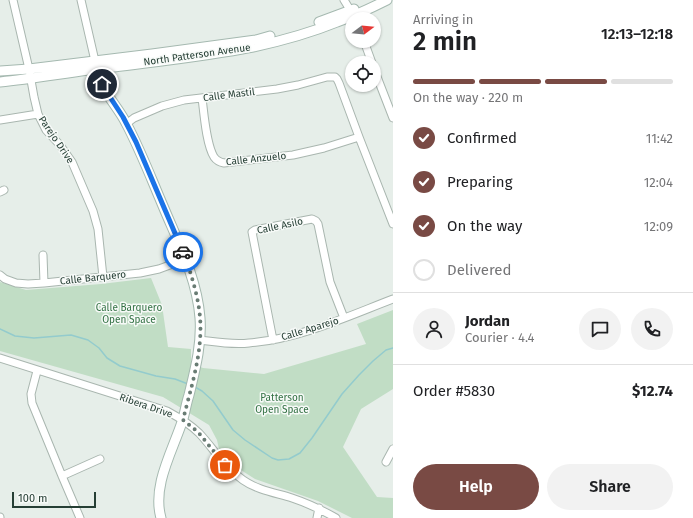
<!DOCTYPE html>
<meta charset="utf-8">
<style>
:root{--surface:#fff;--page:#f2f2f2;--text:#202124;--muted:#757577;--line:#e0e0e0;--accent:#794a44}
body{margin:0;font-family:"Fira Sans",sans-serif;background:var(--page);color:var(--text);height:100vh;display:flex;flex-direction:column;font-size:15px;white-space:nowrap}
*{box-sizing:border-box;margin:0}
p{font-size:13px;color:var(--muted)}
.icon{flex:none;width:22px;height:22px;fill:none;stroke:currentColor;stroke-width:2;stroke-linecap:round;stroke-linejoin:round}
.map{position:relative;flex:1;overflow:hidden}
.side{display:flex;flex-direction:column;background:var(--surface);width:300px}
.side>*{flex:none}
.needle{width:26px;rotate:74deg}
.buttons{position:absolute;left:345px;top:12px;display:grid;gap:8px}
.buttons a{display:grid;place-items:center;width:36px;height:36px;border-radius:50%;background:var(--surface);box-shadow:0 1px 3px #0004;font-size:20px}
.scale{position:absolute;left:12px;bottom:10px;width:84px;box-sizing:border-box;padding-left:4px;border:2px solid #263f35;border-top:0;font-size:11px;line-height:14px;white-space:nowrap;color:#263f35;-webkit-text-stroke:3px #f7faf8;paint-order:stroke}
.pin{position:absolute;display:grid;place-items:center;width:34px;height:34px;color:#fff;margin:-17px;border:2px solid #fff;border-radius:50%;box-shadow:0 1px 4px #0007}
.courier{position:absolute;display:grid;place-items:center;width:40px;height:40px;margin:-20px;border:3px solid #1a73e8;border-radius:50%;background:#fff;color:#222;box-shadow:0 1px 5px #0007}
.overview em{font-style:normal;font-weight:600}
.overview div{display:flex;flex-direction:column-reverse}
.overview{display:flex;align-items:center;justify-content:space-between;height:68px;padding:0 20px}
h1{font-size:26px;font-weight:600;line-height:30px}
.bar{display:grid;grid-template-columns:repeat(4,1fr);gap:6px 4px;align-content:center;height:48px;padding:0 20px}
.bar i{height:5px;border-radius:3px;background:var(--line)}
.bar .on{background:var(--accent)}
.bar p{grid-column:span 4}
.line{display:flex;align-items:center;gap:10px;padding:0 20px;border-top:1px solid var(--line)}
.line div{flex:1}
.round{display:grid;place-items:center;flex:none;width:42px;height:42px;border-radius:21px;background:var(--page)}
ol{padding:0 20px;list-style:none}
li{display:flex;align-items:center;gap:12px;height:44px}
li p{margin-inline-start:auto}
li .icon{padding:4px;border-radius:50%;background:var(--accent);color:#fff;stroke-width:4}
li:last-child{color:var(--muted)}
li i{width:22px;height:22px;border:2px solid var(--line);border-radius:50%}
.cta{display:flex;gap:8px;margin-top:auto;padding:8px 20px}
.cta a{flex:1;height:46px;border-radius:24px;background:var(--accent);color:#fff;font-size:16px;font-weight:600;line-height:46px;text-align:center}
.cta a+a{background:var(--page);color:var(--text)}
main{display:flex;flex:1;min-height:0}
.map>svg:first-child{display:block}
.green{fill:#c1ddc5}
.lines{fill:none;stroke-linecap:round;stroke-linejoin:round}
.stream{stroke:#93cbcd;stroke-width:1.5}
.street-casing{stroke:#a9b6af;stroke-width:9}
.secondary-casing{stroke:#a5b9b0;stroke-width:11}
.street{stroke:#fff;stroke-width:7}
.secondary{stroke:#fff;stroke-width:9}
.done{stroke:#697c74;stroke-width:4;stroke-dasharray:0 7.2}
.route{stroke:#1a73e8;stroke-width:5}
.labels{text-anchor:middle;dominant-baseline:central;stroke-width:3;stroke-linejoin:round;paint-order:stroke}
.street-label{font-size:10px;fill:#263f35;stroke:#f7faf8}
.park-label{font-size:10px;fill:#347245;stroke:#f7faf8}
</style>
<main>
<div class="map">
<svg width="393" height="518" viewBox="0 0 393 518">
<rect width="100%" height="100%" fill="#e6eee9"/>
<path class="green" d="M151,278l11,27 6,42 23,2v14l12,5 61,6 102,-30 -9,-20 36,-14v79l-32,20 -18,38 34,50 16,1v20h-41l-34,-17 -63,-22 -11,-7 -14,-11 -11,-12 -2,-9 -8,-15 -46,-28 -163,-46v-69l26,8 75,-6z"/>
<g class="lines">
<path class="stream" d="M0,329l15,7 19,2 37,-3 17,5 11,8 8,10 13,8 36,10 19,3 13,5
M195,387l7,4 11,10 20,29 12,10 27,18 6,2 11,-1 11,-6 12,-15 30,-44 17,-19 14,-14 13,-11 7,-2"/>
<defs>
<path id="street" d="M13,0l16,69 5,28 4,17 8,16 14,15 12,17 21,49 5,18 5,48
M81,0l14,61
M344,0l8,13
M364,41l8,22
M374,69l19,49
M202,98c2,15 4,46 12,59 2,3 5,5 10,6l69,-8 31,-7 35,-11
M0,120l38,-6
M126,124l8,-6 28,-12 22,-6 93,-11 21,-4 29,-8h8l2,2 2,4 20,54 34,87
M0,192l4,-2
M43,255l1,28
M0,275l5,4 11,4 12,1 16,-1 96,-10 19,-4 27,-10
M200,340c16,2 32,5 49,3 50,-4 97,-26 144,-44
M273,340l-21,-108 3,-2 57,-11 4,2 2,3 12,58 14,36
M0,358l167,53c11,6 23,13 32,22 15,16 25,34 44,47 14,10 33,13 49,18 15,5 30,12 44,20
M37,371l-6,23 1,9 30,73 18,42
M386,462l7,-13
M62,476l38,-17
M0,517v1
M317,518l2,-10"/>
<path id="secondary" d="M319,22l35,-13
M95,61c2,7 4,15 7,23 6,14 17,25 24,39 14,26 25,55 37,83 15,36 34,72 37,112 2,26 -5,52 -11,77 -3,9 -4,18 -7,27 -10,30 -30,64 -21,96
M0,71l29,-2 123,-15 104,-14 14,-4
M0,82c38,-4 76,-11 114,-15 46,-6 93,-11 139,-20 28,-6 57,-14 84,-25 17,-6 34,-14 50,-22"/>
</defs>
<use href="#street" class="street-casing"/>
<use href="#secondary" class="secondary-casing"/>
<use href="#street" class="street"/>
<use href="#secondary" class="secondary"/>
</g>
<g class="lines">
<path class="done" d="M183,252c8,21 15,43 17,65 3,35 -9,70 -17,103l15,12 27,33"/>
<path class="route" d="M102,84l6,10 15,23 13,25 47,110"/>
</g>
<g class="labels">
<g class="street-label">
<text transform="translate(197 55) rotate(-8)">North Patterson Avenue</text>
<text transform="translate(229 95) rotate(-7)">Calle Mastil</text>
<text transform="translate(56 140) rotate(56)">Parejo Drive</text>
<text transform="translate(256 159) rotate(-6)">Calle Anzuelo</text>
<text transform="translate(280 226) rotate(-12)">Calle Asilo</text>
<text transform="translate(93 278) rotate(-6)">Calle Barquero</text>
<text transform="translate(310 329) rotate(-17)">Calle Aparejo</text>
<text transform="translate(146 406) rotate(19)">Ribera Drive</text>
</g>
<g class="park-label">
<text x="129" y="308">Calle Barquero<tspan x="129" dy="12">Open Space</tspan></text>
<text x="282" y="398">Patterson<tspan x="282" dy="12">Open Space</tspan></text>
</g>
</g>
</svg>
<div class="buttons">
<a><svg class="needle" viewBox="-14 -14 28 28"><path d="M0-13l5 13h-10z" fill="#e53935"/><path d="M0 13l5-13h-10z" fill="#757577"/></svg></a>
<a><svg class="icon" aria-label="locate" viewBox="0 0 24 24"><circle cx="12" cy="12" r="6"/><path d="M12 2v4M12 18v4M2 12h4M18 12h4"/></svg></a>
</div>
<div class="scale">100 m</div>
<div class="pin" style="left:225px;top:465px;background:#ea580c"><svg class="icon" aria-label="bag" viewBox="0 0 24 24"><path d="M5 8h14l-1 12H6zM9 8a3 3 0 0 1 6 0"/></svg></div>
<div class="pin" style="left:102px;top:84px;background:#1f2937"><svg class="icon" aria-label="home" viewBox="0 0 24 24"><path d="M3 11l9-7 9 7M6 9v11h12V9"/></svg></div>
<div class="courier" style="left:183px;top:252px"><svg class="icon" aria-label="car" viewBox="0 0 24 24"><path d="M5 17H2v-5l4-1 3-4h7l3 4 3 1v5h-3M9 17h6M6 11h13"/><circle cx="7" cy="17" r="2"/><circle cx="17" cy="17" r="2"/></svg></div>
</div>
<section class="side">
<div class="overview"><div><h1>2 min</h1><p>Arriving in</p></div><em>12:13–12:18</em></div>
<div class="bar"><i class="on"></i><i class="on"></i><i class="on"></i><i></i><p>On the way · 220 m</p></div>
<ol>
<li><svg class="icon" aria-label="check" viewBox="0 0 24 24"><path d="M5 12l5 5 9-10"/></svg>Confirmed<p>11:42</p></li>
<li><svg class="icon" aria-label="check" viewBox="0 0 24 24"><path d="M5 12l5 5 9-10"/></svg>Preparing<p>12:04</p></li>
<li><svg class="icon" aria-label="check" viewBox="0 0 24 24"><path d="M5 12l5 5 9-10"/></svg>On the way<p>12:09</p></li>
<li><i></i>Delivered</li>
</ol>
<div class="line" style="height:72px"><a class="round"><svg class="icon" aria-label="person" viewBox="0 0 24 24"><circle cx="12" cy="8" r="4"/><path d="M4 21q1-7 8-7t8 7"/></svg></a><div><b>Jordan</b><p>Courier · 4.4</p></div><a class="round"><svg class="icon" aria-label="chat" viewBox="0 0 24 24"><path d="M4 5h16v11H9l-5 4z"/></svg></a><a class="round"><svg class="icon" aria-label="phone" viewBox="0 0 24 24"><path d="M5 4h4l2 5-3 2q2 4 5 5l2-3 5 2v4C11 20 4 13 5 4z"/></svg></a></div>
<div class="line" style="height:52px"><div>Order #5830</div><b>$12.74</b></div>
<div class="cta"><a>Help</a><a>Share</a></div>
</section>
</main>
